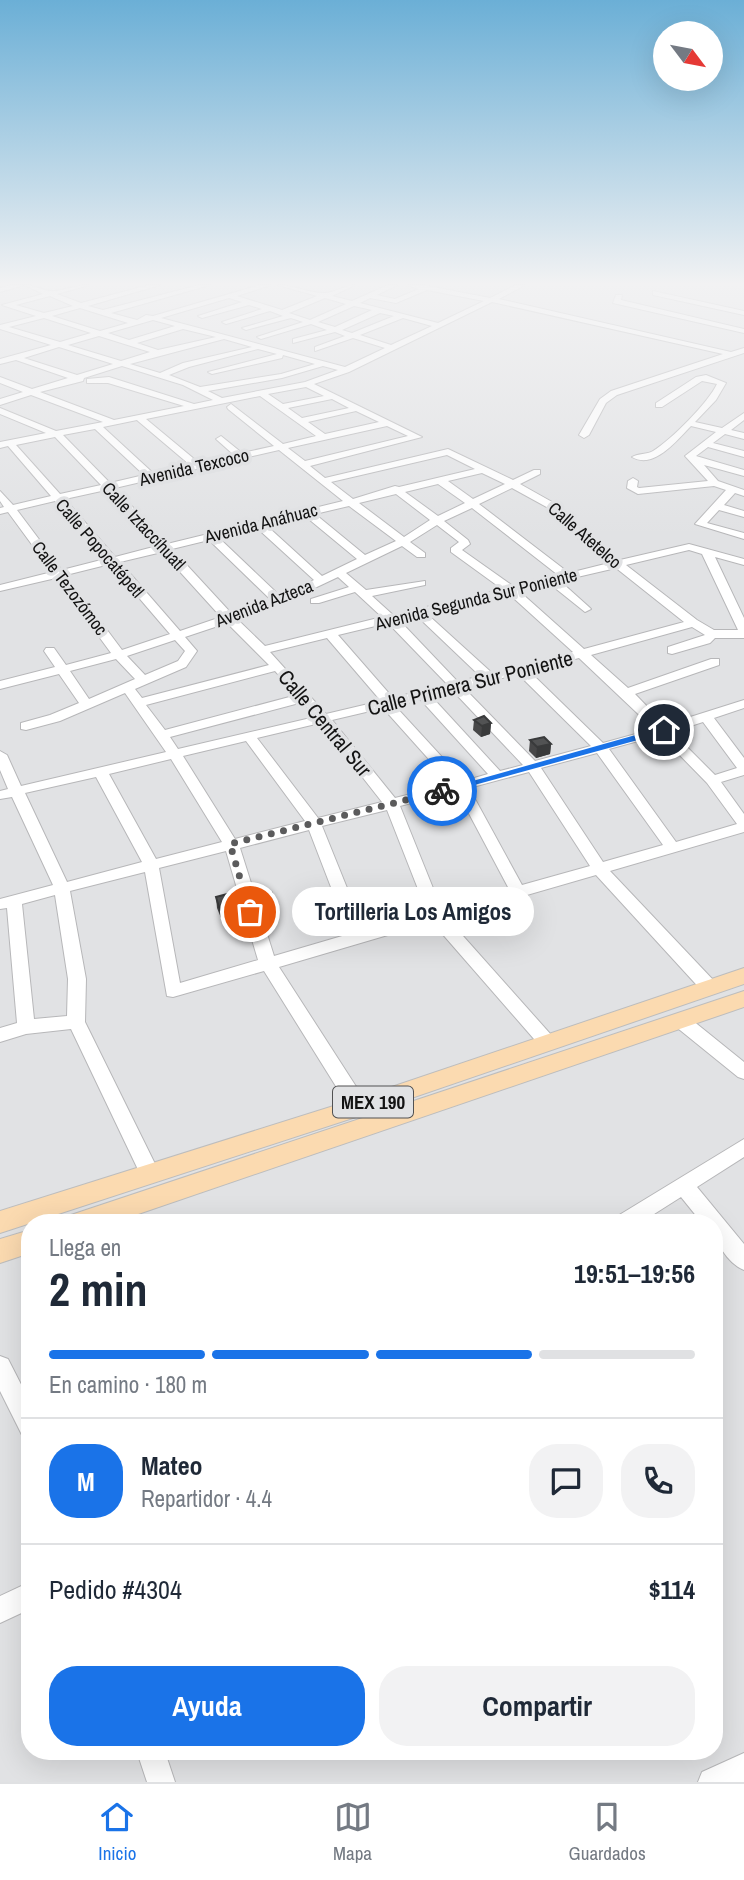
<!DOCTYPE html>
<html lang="es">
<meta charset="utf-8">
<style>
:root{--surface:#fff;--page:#f2f2f3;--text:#1f2937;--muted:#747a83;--line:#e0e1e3;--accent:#1a73e8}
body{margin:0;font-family:"Archivo Narrow",sans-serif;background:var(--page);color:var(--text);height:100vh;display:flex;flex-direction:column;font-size:26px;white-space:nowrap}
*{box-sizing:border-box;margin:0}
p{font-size:23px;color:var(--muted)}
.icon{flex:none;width:38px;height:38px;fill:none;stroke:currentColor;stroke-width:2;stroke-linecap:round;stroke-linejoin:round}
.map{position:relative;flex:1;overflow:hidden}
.side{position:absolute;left:21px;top:1214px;width:702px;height:546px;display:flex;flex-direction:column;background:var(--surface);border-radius:28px;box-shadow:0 7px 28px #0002}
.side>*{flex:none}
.needle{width:46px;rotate:122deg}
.buttons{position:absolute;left:653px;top:21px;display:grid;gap:14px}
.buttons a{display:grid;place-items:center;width:70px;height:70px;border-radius:50%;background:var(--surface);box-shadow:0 7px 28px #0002;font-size:35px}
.pin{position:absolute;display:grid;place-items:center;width:60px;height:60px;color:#fff;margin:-30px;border:4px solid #fff;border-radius:50%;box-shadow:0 2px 7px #0007}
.courier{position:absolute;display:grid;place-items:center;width:70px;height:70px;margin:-35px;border:5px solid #1a73e8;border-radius:50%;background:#fff;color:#222;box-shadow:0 2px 9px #0007}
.bubble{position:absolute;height:49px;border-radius:24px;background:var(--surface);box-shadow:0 7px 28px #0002;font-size:23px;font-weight:700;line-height:49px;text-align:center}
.head em{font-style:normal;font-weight:700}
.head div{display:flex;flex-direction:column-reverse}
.head{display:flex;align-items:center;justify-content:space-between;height:119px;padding:0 28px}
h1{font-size:46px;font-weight:700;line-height:52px}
.bar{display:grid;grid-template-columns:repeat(4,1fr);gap:10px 7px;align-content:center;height:84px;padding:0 28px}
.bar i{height:9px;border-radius:5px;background:var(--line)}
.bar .on{background:var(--accent)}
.bar p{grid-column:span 4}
.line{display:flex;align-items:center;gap:18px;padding:0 28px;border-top:2px solid var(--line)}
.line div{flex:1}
.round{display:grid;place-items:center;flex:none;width:74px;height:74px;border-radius:28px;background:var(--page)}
.primary-button{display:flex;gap:14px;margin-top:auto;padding:14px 28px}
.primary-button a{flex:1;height:80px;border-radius:28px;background:var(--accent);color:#fff;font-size:28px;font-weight:700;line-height:80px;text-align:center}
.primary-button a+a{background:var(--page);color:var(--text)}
.menu{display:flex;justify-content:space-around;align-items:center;height:98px;border-top:2px solid var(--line);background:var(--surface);font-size:19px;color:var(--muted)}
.menu a{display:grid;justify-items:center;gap:4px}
.menu .on{color:var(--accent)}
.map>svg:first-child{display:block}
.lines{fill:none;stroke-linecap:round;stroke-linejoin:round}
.minor-casing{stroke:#b7b7b9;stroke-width:2}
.major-casing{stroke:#bdbdbd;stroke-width:2}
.minor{fill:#fff;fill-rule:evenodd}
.major{fill:#fbdab0;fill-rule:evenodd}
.wall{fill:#474748}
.shaded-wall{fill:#393a3b}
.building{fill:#525354;stroke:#393a3b;stroke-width:2}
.route{fill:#1a73e8}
.done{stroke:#5b5b5c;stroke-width:7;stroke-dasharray:0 12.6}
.labels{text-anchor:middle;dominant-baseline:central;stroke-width:7;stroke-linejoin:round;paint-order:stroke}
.far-street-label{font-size:18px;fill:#131313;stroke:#e1e2e4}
.shield{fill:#e1e2e4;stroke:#515152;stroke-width:2}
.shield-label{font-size:19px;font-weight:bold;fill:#131313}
.street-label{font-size:21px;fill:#131313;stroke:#e1e2e4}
</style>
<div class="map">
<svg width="744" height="1782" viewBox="0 0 744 1782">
<rect width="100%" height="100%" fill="#e1e2e4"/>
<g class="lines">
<defs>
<path id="minor" d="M12,285h12l-24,7v-4z
M25,285c10,0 19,7 29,6 12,-1 23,-6 35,-6l-32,9 24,9 68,-18h11l-72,21 15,4 96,-25h11l-99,28 26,7 9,-5 7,1 107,-31h11l-34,11 45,14 35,-14 -39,-11c15,0 30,8 45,8 10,1 21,-8 32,-8l-23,11 20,5 36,-16h9l-20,10 18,4 24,-10 -11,-4h15l67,13 26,-13h9l-26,14 232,53 13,-4v5l-127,42 -11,8 -17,32 -5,3 -5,-3 21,-36 11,-8 112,-37 -231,-52 -143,70 -35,12 108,53 -112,29 15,12 123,-29 65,31 21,-10h6v4l-20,10 41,23 3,10 56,43 69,-16 55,15v6l-29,-8 29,61v20h-29l-5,5 -38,11 -4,-1v-6l37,-12 -13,-8 -101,28 37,33 83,-29h8v6l-84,29 30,31 79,-25v8l-30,10 30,40v17l-23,7 23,32v18l-134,39 106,112 3,5 -3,5h-12l-108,-118 -149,43 106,119 3,5 -3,5 -6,2 -6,-2 -109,-125 -153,45 87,135 2,5 -2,5 -7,3 -7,-3 -88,-141 -91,26 -6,-1 -22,-124 -75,19 16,88 -1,43 75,152 -3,6 -7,3 -7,-3 -72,-151 -45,5 -26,8v-14l17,-5 -10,-115 -7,1v-10l53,-14 -41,-88 -12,2v-8l8,-2 -8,-19v-19l7,4 14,31 145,-34 -41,-59 -65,28 -34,9 -5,-1v-6l29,-8 29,-12 -20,-29 -59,15v-8l55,-14 -11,-16 2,-3h8l12,17 45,-12 -55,-75 -56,13v-6l52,-13 -44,-60 -8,2v-6l4,-1 -4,-6v-10l13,14 38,-9 -43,-50 -8,2v-6l46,-9 -46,-19v-6l56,23 47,-9 -72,-27 -31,10v-6l23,-7 -23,-9v-6l32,12 36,-11 -52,-18 -16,4v-5l51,-14 -51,-16v-4l36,-9 -34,-11 41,-11zM427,290l57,11 -46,22 -78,-20 10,-5 26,5zM50,296l23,10 -29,7 -28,-8zM229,298l13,4 -44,14 4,2 47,-13 13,4 -40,13 4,2 44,-13 13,5 -41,12 4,2 45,-12 12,4 -46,15 4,2 50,-15 16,6 -34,9v4l42,-11 10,4 -30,11v4l38,-13 32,10 -40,19 -184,-49zM325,298l21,6 -36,16 -21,-7zM354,306l18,4 -37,17 -17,-5zM80,308l48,15 -28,8 -48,-15zM380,313l14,3 -42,17 -10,-3zM44,318l47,15 -31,9 -51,-15zM403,318l29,8 -41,19 -31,-10zM153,320l22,6 -46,14 -21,-7zM183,329l33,8 -58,13 -21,-7zM99,336l51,16 -29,9 -53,-16zM224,339l28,8 -69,16 -23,10 -30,-9zM59,347l54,17 -36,11 -53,-17zM258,349l19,5 -69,18 4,2 70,-16 1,-3 32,9 -34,10 -81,13 -31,-12 20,-8zM122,366l61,19 30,15 -19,4 -85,-27 -22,2v4h21l76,23 -70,14 -74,-28 43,-11 1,-3zM323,366l15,4 -33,12 -83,16 -14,-7 74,-13zM306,387l18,9 -41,8 -15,-10zM260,396l56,40 -33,8 -52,-40 -4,3 1,2 46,37 -32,7 -21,-17 -5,3 18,16 -35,8 -53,-44zM332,399l17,9 -47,10 -14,-10zM356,411l23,11 -54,12 -17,-12zM137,420l1,1 52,44 -37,8 -50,-46zM387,426l21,10 -103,25 -17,-13zM95,429l49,46 -34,8 -47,-48zM55,437l46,48 -41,9 -44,-49zM279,450l64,51 -176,43 -52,-56zM447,455l28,14 -76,18 -4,-1 -42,13 -22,-17zM482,473l23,11 -32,15 -25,-18zM438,484l27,19 -27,13 -33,-24zM512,488l40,22 3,10 54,43 -40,10 -90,-69zM106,490l51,56 -42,11 -50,-58zM396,494l34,26 -26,17 -45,-34zM55,501l50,58 -43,11 -45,-60zM349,506l47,35 -31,14 -50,-41zM472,508l86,67 -45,11 -51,-36 8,-6 -2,-4 -24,-19zM305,516l52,43 -35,17 -55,-50zM437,525l22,17 -8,6v4l51,37 -109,26 -21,-19 53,-11v-4l-59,9 -20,-17 56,-27 15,11h8v-4l-15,-11zM257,528l57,52 -34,16 -61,-58zM209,540l62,60 -40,13 -59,-64zM689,550l13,4 36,76h-24l-17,-10 -71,-55zM162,552l59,65 -41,14 -60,-69zM110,564l60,70 -48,16 -56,-75zM616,568l68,54 -100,27 -65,-58 31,-7 35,28 6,-3 -2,-2 -29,-26zM338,577l11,10 -38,12v4h8l36,-11 27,25 -117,29 -28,-27 46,-16zM509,594l64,58 -81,21 -65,-59zM417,616l63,60 -22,6 -59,-62zM227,623l42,42 -127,33 -7,-9 51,-22 11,-16 -12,-14zM388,623l59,61 -54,14 -55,-63zM327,638l54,63 -55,13 -56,-62zM175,640l10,11 -7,10 -33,14 -18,-19zM579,658l75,71 -51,14 -74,-72zM116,659l19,20 -46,20 -19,-28zM275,671l22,24 -132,35 -19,-25zM518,674l73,72 -56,15 -71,-73zM453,691l70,74 -23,6 -69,-75zM420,699l68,75 -24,7 -68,-74zM303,702l12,15 -137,32 -8,-12zM383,708l68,76 -56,14 -63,-78zM703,722l34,46 -22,7 -43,-43zM320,723l62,79 -64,16 -61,-80zM660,735l47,48 30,41 -61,18 -67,-93zM246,741l59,80 -70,18 -52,-83zM597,753l66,92 -60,17 -62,-94zM171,759l51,83 -66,17 -47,-85zM529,772l61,94 -68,19 -53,-97zM96,777l46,85 -75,20 -42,-89zM457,791l52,98 -68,19 -41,-102zM387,810l40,102 -63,18 -42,-104zM309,830l40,104 -75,22 -34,-108zM226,851l32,109 -78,23 -21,-115zM55,895l13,84 -1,37 -33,3 -12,-115z
M653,291l91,20v4l-91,-20z
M616,295h6l-1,5 123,29v4l-131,-30z
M706,375l20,8 -10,17 -21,22 27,6 22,-15v7l-13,10 13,3v6l-19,-5 -12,9 31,8v6l-36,-10 -12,9 48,14v6l-40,-11 14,16 26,9v6l-9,-3 -11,12 20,6v6l-25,-7 -12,13 37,10v6l-49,-15 31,-34 -12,-4 -76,8 -11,-6 1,-7 5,-3 5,3 -1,6 2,1 69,-7 -23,-25 31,-24 -25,-6c-14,14 -37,44 -59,31 7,-4 14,-2 21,-6 18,-11 55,-48 64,-67l-15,-3 -40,26h-6v-4l40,-26z
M681,1014l6,2 57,46v17l-6,-2 -63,-51 -3,-5 3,-5z
M744,1139v18l-47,30 47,57v26c-17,-7 -30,-29 -30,-47h-12l-21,-26 -41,26h-27l3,-6z
M0,1356l8,3 22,43v37l-8,-4 -22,-44z
M30,1582v27l-30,14v-27z
M137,1752h28l10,30h-28z
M744,1753v29h-46l4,-10z"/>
<path id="major" d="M744,968v16l-385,132 -359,117v-22l359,-113z
M744,991v16l-632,216h-45l4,-8 9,-3z
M30,1230v23l-30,10v-24z"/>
</defs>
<use href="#minor" class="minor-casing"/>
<use href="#major" class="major-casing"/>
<use href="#minor" class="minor"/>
<use href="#major" class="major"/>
</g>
<path class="wall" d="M474,720l17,3 -1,11 -9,3 -8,-7z
M530,740l21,4 -1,10 -14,4 -7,-7z
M260,896l17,20 -12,2 -4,-11z
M216,897l24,16 -19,5 -4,-10z"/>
<path class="shaded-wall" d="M491,723l-1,11 -9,3 1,-11z
M551,744l-1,10 -14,4 1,-11z
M239,902l1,11 -19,5 -2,-11z
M276,905l1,11 -12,2 -1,-11z"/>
<path class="building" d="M484,716l7,7 -9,3 -8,-6z
M544,737l7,7 -14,3 -7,-7z
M235,892l4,10 -20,5 -3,-10z
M272,893l4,12 -12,2 -4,-11z"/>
<linearGradient id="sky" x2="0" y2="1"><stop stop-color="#6bafd6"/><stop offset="0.53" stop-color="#f2f2f3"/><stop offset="1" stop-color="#f2f2f3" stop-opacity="0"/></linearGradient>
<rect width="744" height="535" fill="url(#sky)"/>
<path class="route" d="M664,727l3,5 -222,61 -8,-2z"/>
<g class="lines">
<path class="done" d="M250,912l-20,-68 212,-53"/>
</g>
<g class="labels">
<g class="far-street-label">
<text transform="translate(194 467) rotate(-13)">Avenida Texcoco</text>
<text transform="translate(261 523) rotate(-14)">Avenida Anáhuac</text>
<text transform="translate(144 526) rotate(47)">Calle Iztaccíhuatl</text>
<text transform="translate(585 535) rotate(41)">Calle Atetelco</text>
<text transform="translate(100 548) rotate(49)">Calle Popocatépetl</text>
<text transform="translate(70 588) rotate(53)">Calle Tezozómoc</text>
<text transform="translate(476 599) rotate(-14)">Avenida Segunda Sur Poniente</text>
<text transform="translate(264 603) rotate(-21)">Avenida Azteca</text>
</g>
<rect class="shield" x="333" y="1086.5" width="80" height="31" rx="5"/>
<g class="shield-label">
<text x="373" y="1102">MEX 190</text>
</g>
<g class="street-label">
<text transform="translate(470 683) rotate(-14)">Calle Primera Sur Poniente</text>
<text transform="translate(325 723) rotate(50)">Calle Central Sur</text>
</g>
</g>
</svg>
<div class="buttons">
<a><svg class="needle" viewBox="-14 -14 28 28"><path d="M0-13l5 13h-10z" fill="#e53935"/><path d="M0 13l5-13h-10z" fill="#747a83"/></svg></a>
</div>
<div class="pin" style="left:250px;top:912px;background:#ea580c"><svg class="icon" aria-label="bag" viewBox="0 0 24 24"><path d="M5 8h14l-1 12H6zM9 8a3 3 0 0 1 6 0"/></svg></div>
<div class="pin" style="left:664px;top:730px;background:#1f2937"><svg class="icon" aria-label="home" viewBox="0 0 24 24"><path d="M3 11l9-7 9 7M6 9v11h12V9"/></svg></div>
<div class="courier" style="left:442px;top:791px"><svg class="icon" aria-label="bike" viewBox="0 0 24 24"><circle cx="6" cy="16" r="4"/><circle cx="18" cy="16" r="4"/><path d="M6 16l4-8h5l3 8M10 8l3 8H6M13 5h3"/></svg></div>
<div class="bubble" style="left:292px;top:887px;width:242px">Tortilleria Los Amigos</div>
<section class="side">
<div class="head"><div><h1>2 min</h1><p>Llega en</p></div><em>19:51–19:56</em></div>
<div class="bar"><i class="on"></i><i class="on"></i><i class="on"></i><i></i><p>En camino · 180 m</p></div>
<div class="line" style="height:126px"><b class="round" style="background:var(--accent);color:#fff">M</b><div><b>Mateo</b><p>Repartidor · 4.4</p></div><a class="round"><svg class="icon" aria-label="chat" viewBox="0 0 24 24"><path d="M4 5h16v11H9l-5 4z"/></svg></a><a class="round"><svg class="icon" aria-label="phone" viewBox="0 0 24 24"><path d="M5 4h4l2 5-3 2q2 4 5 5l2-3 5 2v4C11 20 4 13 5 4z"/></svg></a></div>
<div class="line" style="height:91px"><div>Pedido #4304</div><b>$114</b></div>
<div class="primary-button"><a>Ayuda</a><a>Compartir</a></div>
</section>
</div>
<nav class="menu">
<a class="on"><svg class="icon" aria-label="home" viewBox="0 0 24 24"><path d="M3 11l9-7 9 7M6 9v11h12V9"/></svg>Inicio</a>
<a><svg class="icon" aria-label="map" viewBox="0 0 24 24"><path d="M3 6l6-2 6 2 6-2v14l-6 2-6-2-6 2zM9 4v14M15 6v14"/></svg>Mapa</a>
<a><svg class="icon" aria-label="saved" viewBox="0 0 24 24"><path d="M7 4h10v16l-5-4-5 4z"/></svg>Guardados</a>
</nav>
